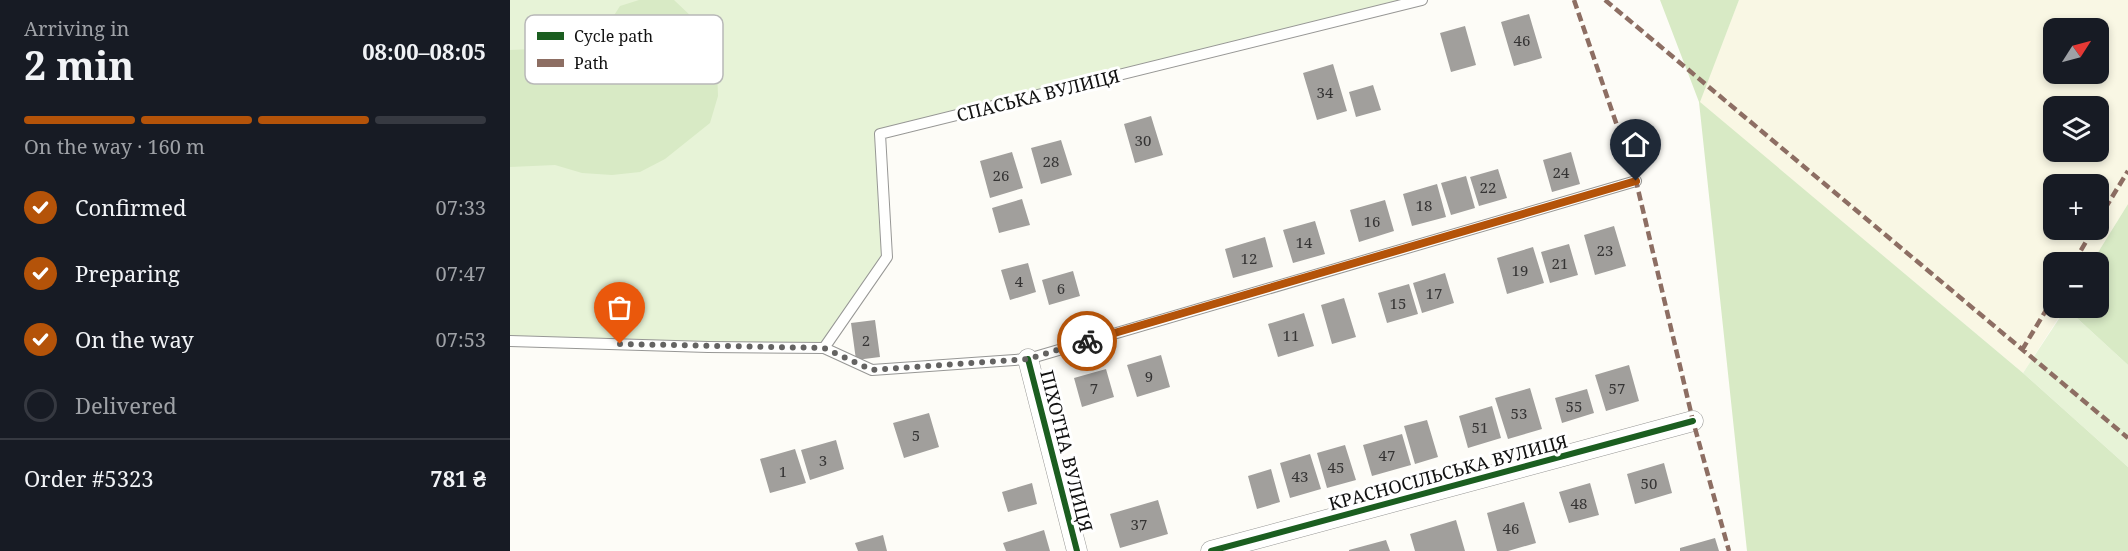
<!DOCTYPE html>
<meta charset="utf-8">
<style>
:root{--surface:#171b24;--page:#20242c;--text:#f1f3f6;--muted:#9ea1a6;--line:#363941;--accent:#b45309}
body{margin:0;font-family:"Noto Serif",serif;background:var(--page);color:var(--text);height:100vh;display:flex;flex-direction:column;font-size:22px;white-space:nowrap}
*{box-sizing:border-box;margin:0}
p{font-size:20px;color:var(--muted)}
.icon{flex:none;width:33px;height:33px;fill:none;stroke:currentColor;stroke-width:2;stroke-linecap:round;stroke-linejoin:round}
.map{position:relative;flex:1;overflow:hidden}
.sheet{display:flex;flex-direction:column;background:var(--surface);width:510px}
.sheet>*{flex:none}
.needle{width:39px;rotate:54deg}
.tools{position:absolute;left:1533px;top:18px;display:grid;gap:12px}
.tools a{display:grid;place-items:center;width:66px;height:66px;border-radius:12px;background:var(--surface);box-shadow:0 3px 9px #0003;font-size:30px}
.pin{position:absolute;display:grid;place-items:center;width:51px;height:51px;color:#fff;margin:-62px -26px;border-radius:50% 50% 50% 0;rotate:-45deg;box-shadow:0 0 6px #0007}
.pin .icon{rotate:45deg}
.courier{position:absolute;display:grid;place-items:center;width:60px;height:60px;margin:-30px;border:4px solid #b45309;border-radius:50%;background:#fff;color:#222;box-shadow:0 2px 8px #0007}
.head em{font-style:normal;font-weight:700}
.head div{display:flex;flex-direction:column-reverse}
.head{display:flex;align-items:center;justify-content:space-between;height:102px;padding:0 24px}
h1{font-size:39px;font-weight:700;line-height:45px}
.bar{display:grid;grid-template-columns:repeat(4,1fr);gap:9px 6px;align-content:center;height:72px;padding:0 24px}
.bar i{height:8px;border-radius:4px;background:var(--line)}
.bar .on{background:var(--accent)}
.bar p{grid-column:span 4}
.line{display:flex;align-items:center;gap:15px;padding:0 24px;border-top:2px solid var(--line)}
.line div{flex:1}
ol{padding:0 24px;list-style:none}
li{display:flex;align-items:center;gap:18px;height:66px}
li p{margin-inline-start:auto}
li .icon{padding:6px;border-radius:50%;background:var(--accent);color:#fff;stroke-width:4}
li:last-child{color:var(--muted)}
li i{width:33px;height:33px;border:3px solid var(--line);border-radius:50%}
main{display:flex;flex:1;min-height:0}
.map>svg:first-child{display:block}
.farmland{fill:#f9f7e4;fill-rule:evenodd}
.green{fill:#e7f3d7}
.forest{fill:#d8eac5}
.building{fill:#a19f9c}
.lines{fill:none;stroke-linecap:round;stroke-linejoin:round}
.service-casing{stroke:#979795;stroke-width:12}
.minor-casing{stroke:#979795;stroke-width:21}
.service{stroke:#fffffe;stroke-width:10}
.minor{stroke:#fffffe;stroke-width:20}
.quiet{stroke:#8d6e63;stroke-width:4.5;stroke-dasharray:9 4.5;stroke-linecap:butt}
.cycleway-casing{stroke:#fff;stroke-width:10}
.cycleway{stroke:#1b5e20;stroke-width:6}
.done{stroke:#646362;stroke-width:6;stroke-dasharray:0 10.8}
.route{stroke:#b45309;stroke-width:8}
.labels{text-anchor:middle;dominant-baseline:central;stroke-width:6;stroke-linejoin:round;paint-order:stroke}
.number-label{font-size:15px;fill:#353434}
.street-label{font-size:18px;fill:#111;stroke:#fff}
.key{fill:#fff;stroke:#b8b8b8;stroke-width:1.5}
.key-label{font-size:16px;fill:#111}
</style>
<main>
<section class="sheet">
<div class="head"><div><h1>2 min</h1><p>Arriving in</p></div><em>08:00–08:05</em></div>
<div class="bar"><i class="on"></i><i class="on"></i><i class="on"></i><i></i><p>On the way · 160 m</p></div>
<ol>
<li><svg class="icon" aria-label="check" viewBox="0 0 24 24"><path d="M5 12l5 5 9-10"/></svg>Confirmed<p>07:33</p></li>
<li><svg class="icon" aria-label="check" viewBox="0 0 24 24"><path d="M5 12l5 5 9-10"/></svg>Preparing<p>07:47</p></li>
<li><svg class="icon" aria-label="check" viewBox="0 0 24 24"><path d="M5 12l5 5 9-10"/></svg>On the way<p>07:53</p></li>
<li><i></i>Delivered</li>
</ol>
<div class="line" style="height:78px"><div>Order #5323</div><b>781 ₴</b></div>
</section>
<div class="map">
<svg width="1618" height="551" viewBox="0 0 1618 551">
<rect width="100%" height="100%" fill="#fdfcf7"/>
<path class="farmland" d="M1229,0h389v204l-36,58h-38v46h11l-42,65 -324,-271zM1544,28h44v46h-44zM1544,106h44v46h-44zM1544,184h44v46h-44z"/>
<path class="green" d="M0,0h912l-541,134 6,123 -63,91 -314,-7z
M1556,308l62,57v102l-105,-94z"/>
<path class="forest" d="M129,0h35l19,18 17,24 7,26 1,28 -8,27 -45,36 -25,13 -28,3 -30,-2 -27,-8 -45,2v-117l69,-3 25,-16 16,-25z
M1150,0h79l-39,102 323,271 105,94v84h-381l-48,-449z
M1618,204v161l-62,-57h32v-46h-6z"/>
<path class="building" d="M1019,14l13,44 -28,8 -13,-44z
M955,26l11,39 -25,7 -11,-39z
M823,64l14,47 -30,9 -14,-47z
M863,85l8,25 -25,7 -7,-25z
M641,116l12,39 -28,8 -11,-39z
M551,140l11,35 -31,9 -10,-36z
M502,152l11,36 -33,10 -10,-37z
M1061,152l9,32 -28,8 -9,-32z
M988,169l9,29 -28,8 -9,-29z
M956,176l9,32 -24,7 -10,-32z
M927,184l9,33 -34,9 -9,-32z
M512,199l8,26 -31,8 -7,-25z
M875,200l9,31 -35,11 -9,-32z
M805,221l10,33 -32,9 -10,-33z
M1104,226l12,40 -31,9 -11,-40z
M755,237l8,30 -40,11 -8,-29z
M1059,244l9,31 -28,8 -9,-31z
M1023,247l11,36 -37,11 -10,-36z
M518,263l8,29 -26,8 -9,-30z
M563,271l7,25 -31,9 -7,-25z
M935,273l9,30 -32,10 -9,-30z
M899,284l9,30 -31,9 -9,-30z
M834,298l12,39 -24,7 -11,-39z
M794,313l10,33 -36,11 -10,-33z
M365,320l5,37 -24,3 -5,-37z
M651,355l9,32 -33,10 -10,-32z
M1119,365l10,36 -33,10 -11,-36z
M596,369l8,28 -32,10 -8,-29z
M1020,388l12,41 -34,10 -13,-41z
M1077,389l7,24 -32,10 -7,-25z
M982,406l9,32 -33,10 -9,-32z
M419,413l10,34 -35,11 -11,-35z
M917,420l11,37 -23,7 -11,-38z
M892,434l9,31 -39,11 -9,-31z
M326,440l8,29 -34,11 -9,-30z
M835,445l11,35 -29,8 -10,-35z
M285,449l11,34 -36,10 -10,-34z
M800,454l11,35 -31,9 -10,-35z
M1154,463l8,30 -37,11 -8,-30z
M761,469l9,33 -23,7 -9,-33z
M522,483l5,21 -29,8 -6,-20z
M1080,483l9,32 -30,8 -10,-31z
M648,500l10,34 -48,14 -10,-34z
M1014,502l12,41 -28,8h-11l-10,-38z
M946,520l9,31h-50l-5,-17z
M534,530l6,21h-44l-3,-8z
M373,535l4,16h-29l-3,-8z
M1205,538l4,13h-39v-3z
M876,540l4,11h-41v-1z"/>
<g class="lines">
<defs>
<path id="service" d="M0,341l198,6 116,1 63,-91 -7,-123 542,-134
M314,348l48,22 156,-11 608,-178"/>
<path id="minor" d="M518,359l49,192
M701,551l482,-130"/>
</defs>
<use href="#service" class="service-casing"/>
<use href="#minor" class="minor-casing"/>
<use href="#service" class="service"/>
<use href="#minor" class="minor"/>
<path class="quiet" d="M1064,0l62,181 57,240 36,130
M1095,0l523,438
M1588,220l30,-49
M1564,262l19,-32
M1512,350l32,-53"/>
<defs>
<path id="cycleway" d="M518,359l49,192
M701,551l482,-130"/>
</defs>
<use href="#cycleway" class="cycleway-casing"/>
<use href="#cycleway" class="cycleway"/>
</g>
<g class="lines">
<path class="done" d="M110,344l204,4 48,22 156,-11 59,-18"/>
<path class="route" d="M577,341l549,-160"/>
</g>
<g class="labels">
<g class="number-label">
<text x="1012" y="40">46</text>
<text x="815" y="92">34</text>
<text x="633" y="140">30</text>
<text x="541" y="161">28</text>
<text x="1051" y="172">24</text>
<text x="491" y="175">26</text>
<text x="978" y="187">22</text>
<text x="914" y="205">18</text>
<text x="862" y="221">16</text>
<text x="794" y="242">14</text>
<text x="1095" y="250">23</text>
<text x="739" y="258">12</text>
<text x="1050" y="263">21</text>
<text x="1010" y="270">19</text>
<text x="509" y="281">4</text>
<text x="551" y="288">6</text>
<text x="924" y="293">17</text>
<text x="888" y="303">15</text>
<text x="781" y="335">11</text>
<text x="356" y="340">2</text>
<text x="639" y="376">9</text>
<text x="584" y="388">7</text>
<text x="1107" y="388">57</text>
<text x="1064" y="406">55</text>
<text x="1009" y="413">53</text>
<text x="970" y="427">51</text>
<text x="406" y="435">5</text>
<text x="877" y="455">47</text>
<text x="313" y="460">3</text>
<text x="826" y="467">45</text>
<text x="273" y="471">1</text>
<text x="790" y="476">43</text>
<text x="1139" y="483">50</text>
<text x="1069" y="503">48</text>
<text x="629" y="524">37</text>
<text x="1001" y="528">46</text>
</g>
<g class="street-label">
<text transform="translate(528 95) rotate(-14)">СПАСЬКА ВУЛИЦЯ</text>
<text transform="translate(557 451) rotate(76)">ПІХОТНА ВУЛИЦЯ</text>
<text transform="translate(938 472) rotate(-15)">КРАСНОСІЛЬСЬКА ВУЛИЦЯ</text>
</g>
</g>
<rect x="15" y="15" width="198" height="69" rx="9" class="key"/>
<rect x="27" y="32" width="27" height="8" fill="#1b5e20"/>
<rect x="27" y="59" width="27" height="8" fill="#8d6e63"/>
<g class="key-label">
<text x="64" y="42">Cycle path</text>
<text x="64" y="69">Path</text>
</g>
</svg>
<div class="tools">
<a><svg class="needle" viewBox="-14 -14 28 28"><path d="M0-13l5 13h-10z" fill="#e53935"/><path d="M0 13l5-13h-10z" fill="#9ea1a6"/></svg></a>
<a><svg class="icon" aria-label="layers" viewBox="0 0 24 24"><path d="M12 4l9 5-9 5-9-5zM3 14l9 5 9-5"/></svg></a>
<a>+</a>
<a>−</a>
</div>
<div class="pin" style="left:110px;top:344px;background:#ea580c"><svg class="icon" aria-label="bag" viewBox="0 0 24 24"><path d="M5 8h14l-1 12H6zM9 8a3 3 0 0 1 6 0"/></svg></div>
<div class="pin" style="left:1126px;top:181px;background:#1f2937"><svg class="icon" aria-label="home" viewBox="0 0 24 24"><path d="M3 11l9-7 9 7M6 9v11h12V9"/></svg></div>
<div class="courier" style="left:577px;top:341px"><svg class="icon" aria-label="bike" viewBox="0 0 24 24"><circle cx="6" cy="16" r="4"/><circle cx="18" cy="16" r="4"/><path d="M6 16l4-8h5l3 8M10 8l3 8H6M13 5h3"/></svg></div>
</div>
</main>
